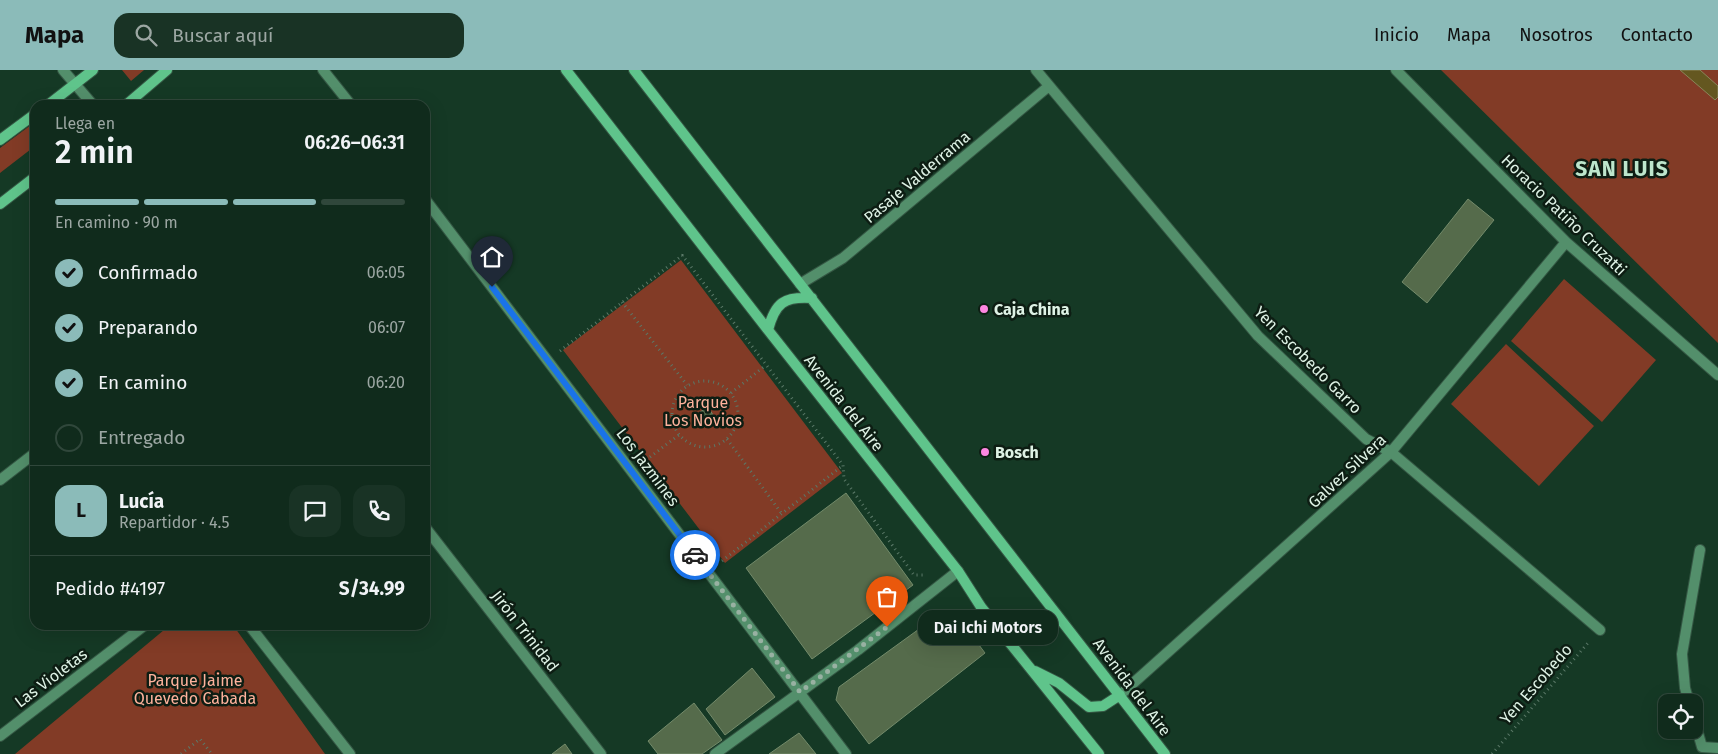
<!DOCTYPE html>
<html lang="es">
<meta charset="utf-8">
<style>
:root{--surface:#102b1c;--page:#193325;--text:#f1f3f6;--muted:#9ca7a3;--line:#30473b;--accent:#8bbbb9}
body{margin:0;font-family:"Fira Sans",sans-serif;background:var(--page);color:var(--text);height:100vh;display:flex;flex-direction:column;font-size:19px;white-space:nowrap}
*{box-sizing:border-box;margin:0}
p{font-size:16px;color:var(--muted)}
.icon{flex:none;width:28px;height:28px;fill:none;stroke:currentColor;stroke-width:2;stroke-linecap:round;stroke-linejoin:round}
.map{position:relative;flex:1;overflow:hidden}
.details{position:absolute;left:30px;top:30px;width:400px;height:530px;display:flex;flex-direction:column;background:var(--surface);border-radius:15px;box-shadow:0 5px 20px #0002,0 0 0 1px var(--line)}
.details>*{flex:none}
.buttons{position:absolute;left:1658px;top:624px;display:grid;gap:10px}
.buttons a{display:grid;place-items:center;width:45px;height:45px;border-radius:10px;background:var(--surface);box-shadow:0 5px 20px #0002,0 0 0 1px var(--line);font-size:25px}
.pin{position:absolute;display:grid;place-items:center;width:42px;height:42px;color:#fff;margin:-51px -21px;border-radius:50% 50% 50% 0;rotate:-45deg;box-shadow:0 0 5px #0007}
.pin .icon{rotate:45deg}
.courier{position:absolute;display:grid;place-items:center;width:50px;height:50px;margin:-25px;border:4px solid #1a73e8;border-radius:50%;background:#fff;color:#222;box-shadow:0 1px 6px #0007}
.bubble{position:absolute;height:35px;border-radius:15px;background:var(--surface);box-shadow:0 5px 20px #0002,0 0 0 1px var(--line);font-size:16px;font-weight:600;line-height:35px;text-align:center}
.headline em{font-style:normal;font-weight:600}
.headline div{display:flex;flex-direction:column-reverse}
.headline{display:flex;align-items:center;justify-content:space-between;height:85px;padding:0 25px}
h1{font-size:32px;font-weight:600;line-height:38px}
.bar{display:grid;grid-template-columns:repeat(4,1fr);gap:8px 5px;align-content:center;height:60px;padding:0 25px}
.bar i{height:6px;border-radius:4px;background:var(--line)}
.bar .on{background:var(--accent)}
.bar p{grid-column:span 4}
.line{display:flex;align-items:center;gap:12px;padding:0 25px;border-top:1px solid var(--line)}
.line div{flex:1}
.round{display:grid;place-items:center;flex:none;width:52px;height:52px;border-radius:15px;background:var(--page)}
ol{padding:0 25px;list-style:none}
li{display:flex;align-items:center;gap:15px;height:55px}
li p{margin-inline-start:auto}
li .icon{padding:5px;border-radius:50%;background:var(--accent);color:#111;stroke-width:4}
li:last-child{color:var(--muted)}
li i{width:28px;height:28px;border:2px solid var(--line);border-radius:50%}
header{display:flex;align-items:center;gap:30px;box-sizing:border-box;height:70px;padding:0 25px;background:var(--accent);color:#111}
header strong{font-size:24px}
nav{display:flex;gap:28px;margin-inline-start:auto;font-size:18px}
.search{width:350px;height:45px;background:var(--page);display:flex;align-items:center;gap:12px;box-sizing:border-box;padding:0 18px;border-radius:15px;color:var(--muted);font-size:19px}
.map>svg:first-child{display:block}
.green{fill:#823b26}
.water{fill:#645720;stroke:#89865b}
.building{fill:#556b4b;stroke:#748b6b}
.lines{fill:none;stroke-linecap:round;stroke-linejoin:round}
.lane-casing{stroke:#355744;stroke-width:12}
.street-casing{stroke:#355744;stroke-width:12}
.secondary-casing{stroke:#355744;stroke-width:12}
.path{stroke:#5b7968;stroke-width:3;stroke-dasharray:1 4;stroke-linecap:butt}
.lane{stroke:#538f6b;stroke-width:10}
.street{stroke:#538f6b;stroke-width:10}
.secondary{stroke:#5fc48b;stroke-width:10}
.done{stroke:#98b1a2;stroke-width:5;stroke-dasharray:0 9}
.route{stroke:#1a73e8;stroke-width:6}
.poi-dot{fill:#fd86e1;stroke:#0d1d13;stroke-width:2}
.labels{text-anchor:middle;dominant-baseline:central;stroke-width:5;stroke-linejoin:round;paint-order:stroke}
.street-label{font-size:16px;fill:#def2e5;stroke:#0d1d13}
.poi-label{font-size:16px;font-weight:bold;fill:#def2e5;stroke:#0d1d13;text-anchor:start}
.park-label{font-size:16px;fill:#feb29c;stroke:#0d1d13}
.district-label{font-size:21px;font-weight:bold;letter-spacing:1px;fill:#bde6cc;stroke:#0d1d13}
</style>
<header>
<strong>Mapa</strong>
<div class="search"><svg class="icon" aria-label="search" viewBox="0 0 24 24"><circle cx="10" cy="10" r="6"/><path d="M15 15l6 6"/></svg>Buscar aquí</div>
<nav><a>Inicio</a><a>Mapa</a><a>Nosotros</a><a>Contacto</a></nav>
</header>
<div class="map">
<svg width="1718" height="684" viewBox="0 0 1718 684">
<rect width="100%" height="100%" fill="#153925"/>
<path class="green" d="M122,0h22l-13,11z
M1441,0h277v273z
M35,52v24l-35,27v-25z
M681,190l161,213 -117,90 -162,-213z
M1564,209l92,81 -54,62 -91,-81z
M1506,274l88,82 -55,60 -88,-82z
M170,555h63l92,129h-310z"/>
<path class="water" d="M1680,0h20l18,16v11l-3,3z"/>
<path class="building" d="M1468,129l26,21 -67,83 -25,-21z
M708,337l5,8 -7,5 -6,-8z
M846,423l67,92 -101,74 -66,-91z
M944,541l11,2 30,40 -116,91 -33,-44 3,-13z
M752,598l23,29 -50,38 -19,-26z
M694,633l28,37 -20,14h-44l-10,-13z
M799,663l17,21h-47z
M565,674l7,10h-20z"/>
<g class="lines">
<defs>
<path id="lane" d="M1689,632l-4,-14 -3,-34 18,-104
M1694,649l8,28 16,1"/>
<path id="street" d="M63,0l30,35
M323,0l28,35
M1036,0l222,266 108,103 25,13 209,178
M1396,0l170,172 152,133
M425,129l421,555
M800,214l43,-26 206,-172
M0,410l35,-27
M425,457l176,227
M249,555l101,129
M1120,625l271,-243 175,-210
M0,666l145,-111
M715,684l143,-104 100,-79"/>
<path id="secondary" d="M566,0l202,260 190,241 23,36 118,147
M634,0l531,684
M48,35l45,-35
M126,35l41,-35
M0,70l35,-26
M0,134l35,-27
M768,260c7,-27 16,-34 44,-32
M1035,601l24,12 30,24 14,-1 17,-11"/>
</defs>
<use href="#lane" class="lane-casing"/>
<use href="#street" class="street-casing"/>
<use href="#secondary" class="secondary-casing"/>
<path class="path" d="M682,185l161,210 1,14 70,96h10
M622,232l65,83
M560,281l124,-97
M672 344a33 33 0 1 1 66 0a33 33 0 1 1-66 0Z
M731,323l35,-28
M727,369l55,75
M646,390l33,-25
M722,491l120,-95
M181,684l19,-15 12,15
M1492,684l96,-111"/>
<use href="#lane" class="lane"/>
<use href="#street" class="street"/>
<use href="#secondary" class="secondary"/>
</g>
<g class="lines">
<path class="done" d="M695,485l105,137 87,-65"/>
<path class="route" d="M492,217l203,268"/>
</g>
<g class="poi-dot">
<circle cx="984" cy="239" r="5"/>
<circle cx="985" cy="382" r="5"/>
</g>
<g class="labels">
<g class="street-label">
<text transform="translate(917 107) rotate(-40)">Pasaje Valderrama</text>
<text transform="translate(1564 145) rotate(44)">Horacio Patiño Cruzatti</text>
<text transform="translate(1308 290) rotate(45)">Yen Escobedo Garro</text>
<text transform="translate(844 333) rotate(52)">Avenida del Aire</text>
<text transform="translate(648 397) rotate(53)">Los Jazmines</text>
<text transform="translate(1347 401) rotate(-43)">Galvez Silvera</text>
<text transform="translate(525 561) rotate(52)">Jirón Trinidad</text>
<text transform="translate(51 608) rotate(-37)">Las Violetas</text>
<text transform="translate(1536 614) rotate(-49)">Yen Escobedo</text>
<text transform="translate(1132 617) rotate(53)">Avenida del Aire</text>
</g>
<g class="poi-label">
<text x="994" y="239">Caja China</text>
<text x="995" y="382">Bosch</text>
</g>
<g class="park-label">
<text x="703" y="332">Parque<tspan x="703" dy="18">Los Novios</tspan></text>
<text x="195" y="610">Parque Jaime<tspan x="195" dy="18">Quevedo Cabada</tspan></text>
</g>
<g class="district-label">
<text x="1622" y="99">SAN LUIS</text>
</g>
</g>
</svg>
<div class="buttons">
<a><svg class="icon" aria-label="locate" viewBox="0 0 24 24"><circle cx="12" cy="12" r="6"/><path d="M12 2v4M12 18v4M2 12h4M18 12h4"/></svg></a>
</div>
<div class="pin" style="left:887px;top:557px;background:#ea580c"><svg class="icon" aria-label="bag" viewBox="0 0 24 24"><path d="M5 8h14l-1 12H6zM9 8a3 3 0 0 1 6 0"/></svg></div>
<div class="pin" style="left:492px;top:217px;background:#1f2937"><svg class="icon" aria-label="home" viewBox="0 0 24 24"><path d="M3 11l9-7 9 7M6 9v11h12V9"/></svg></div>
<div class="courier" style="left:695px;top:485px"><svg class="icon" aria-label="car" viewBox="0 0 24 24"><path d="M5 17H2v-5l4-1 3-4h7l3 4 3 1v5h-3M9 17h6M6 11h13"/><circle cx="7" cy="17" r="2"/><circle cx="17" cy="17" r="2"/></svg></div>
<div class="bubble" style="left:918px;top:540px;width:140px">Dai Ichi Motors</div>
<section class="details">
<div class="headline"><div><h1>2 min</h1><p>Llega en</p></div><em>06:26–06:31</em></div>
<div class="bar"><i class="on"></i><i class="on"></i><i class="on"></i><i></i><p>En camino · 90 m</p></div>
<ol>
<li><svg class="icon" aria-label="check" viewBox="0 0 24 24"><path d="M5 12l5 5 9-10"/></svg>Confirmado<p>06:05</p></li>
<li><svg class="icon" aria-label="check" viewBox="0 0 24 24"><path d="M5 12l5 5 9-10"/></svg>Preparando<p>06:07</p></li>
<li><svg class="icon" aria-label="check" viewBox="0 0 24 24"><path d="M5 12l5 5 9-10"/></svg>En camino<p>06:20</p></li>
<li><i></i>Entregado</li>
</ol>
<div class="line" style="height:90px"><b class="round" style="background:var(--accent);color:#111">L</b><div><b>Lucía</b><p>Repartidor · 4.5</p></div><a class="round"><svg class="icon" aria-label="chat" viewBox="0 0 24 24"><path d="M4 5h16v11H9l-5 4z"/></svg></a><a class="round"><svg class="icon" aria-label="phone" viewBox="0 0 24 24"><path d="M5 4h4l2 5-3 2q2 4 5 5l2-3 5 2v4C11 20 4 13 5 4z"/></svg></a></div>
<div class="line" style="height:65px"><div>Pedido #4197</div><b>S/34.99</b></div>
</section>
</div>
